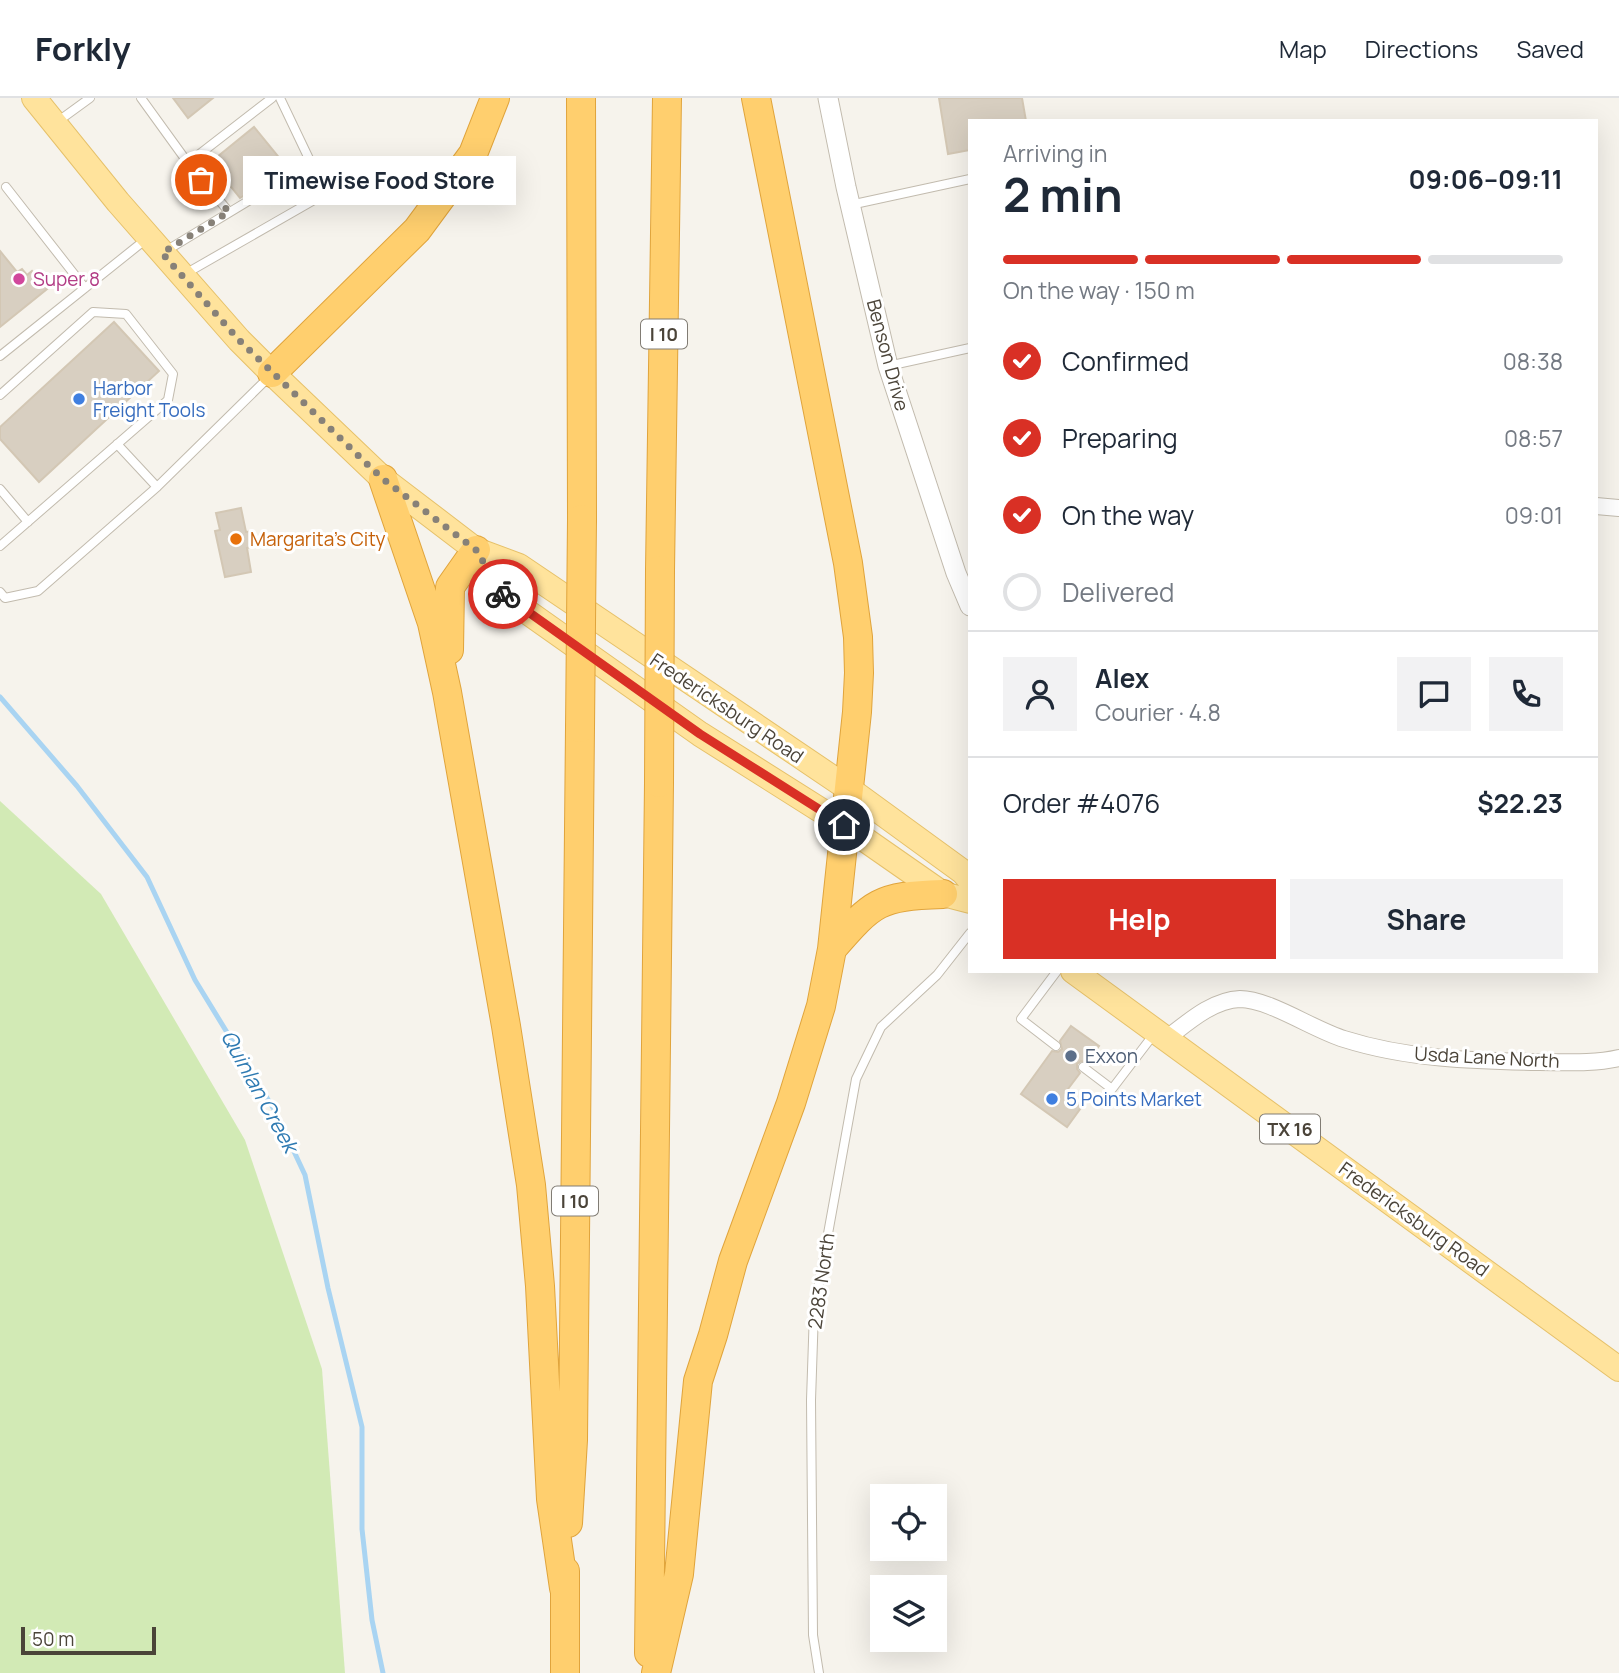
<!DOCTYPE html>
<meta charset="utf-8">
<style>
:root{--surface:#fff;--page:#f2f2f3;--text:#1f2937;--muted:#747a83;--line:#e0e1e3;--accent:#d93025}
body{margin:0;font-family:Manrope,sans-serif;background:var(--page);color:var(--text);height:100vh;display:flex;flex-direction:column;font-size:26px;white-space:nowrap}
*{box-sizing:border-box;margin:0}
p{font-size:23px;color:var(--muted)}
.icon{flex:none;width:38px;height:38px;fill:none;stroke:currentColor;stroke-width:2;stroke-linecap:round;stroke-linejoin:round}
.map{position:relative;flex:1;overflow:hidden}
.panel{position:absolute;left:968px;top:21px;width:630px;height:854px;display:flex;flex-direction:column;background:var(--surface);border-radius:0px;box-shadow:0 7px 28px #0002}
.panel>*{flex:none}
.buttons{position:absolute;left:870px;top:1386px;display:grid;gap:14px}
.buttons a{display:grid;place-items:center;width:77px;height:77px;border-radius:0px;background:var(--surface);box-shadow:0 7px 28px #0002;font-size:35px}
.scale{position:absolute;left:21px;bottom:18px;width:135px;box-sizing:border-box;padding-left:7px;border:4px solid #4b4439;border-top:0;font-size:19px;line-height:24px;white-space:nowrap;color:#4b4439;-webkit-text-stroke:5px #fff;paint-order:stroke}
.pin{position:absolute;display:grid;place-items:center;width:60px;height:60px;color:#fff;margin:-30px;border:4px solid #fff;border-radius:50%;box-shadow:0 2px 7px #0007}
.courier{position:absolute;display:grid;place-items:center;width:70px;height:70px;margin:-35px;border:5px solid #d93025;border-radius:50%;background:#fff;color:#222;box-shadow:0 2px 9px #0007}
.bubble{position:absolute;height:49px;border-radius:0px;background:var(--surface);box-shadow:0 7px 28px #0002;font-size:23px;font-weight:700;line-height:49px;text-align:center}
.summary em{font-style:normal;font-weight:700}
.summary div{display:flex;flex-direction:column-reverse}
.summary{display:flex;align-items:center;justify-content:space-between;height:119px;padding:0 35px}
h1{font-size:46px;font-weight:700;line-height:52px}
.bar{display:grid;grid-template-columns:repeat(4,1fr);gap:10px 7px;align-content:center;height:84px;padding:0 35px}
.bar i{height:9px;border-radius:5px;background:var(--line)}
.bar .active{background:var(--accent)}
.bar p{grid-column:span 4}
.line{display:flex;align-items:center;gap:18px;padding:0 35px;border-top:2px solid var(--line)}
.line div{flex:1}
.round{display:grid;place-items:center;flex:none;width:74px;height:74px;border-radius:0px;background:var(--page)}
ol{padding:0 35px;list-style:none}
li{display:flex;align-items:center;gap:21px;height:77px}
li p{margin-inline-start:auto}
li .icon{padding:7px;border-radius:50%;background:var(--accent);color:#fff;stroke-width:4}
li:last-child{color:var(--muted)}
li i{width:38px;height:38px;border:4px solid var(--line);border-radius:50%}
.action{display:flex;gap:14px;margin-top:auto;padding:14px 35px}
.action a{flex:1;height:80px;border-radius:0px;background:var(--accent);color:#fff;font-size:28px;font-weight:700;line-height:80px;text-align:center}
.action a+a{background:var(--page);color:var(--text)}
header{display:flex;align-items:center;gap:42px;box-sizing:border-box;height:98px;padding:0 35px;background:var(--surface);border-bottom:2px solid var(--line)}
header strong{font-size:33px}
nav{display:flex;gap:38px;margin-inline-start:auto;font-size:24px}
.map>svg:first-child{display:block}
.green{fill:#d2eab5}
.lines{fill:none;stroke-linecap:round;stroke-linejoin:round}
.stream{stroke:#a9d4f2;stroke-width:5}
.building{fill:#d8cfc1;stroke:#d3c7b4;stroke-width:2}
.service-casing{stroke:#c2bbae;stroke-width:10}
.minor-casing{stroke:#c2bbae;stroke-width:18}
.tertiary-casing{stroke:#c2bbae;stroke-width:21}
.primary-casing{stroke:#e6c16a;stroke-width:26}
.motorway-casing{stroke:#e0a43c;stroke-width:30}
.service{stroke:#fff;stroke-width:8}
.minor{stroke:#fff;stroke-width:16}
.tertiary{stroke:#fff;stroke-width:19}
.primary{stroke:#ffe39c;stroke-width:24}
.motorway{stroke:#ffcf6e;stroke-width:28}
.motorway-bridge-casing{stroke:#e0a43c;stroke-width:30;stroke-linecap:butt}
.motorway-bridge{stroke:#ffcf6e;stroke-width:28}
.done{stroke:#878178;stroke-width:7;stroke-dasharray:0 12.6}
.route{stroke:#d93025;stroke-width:9}
.hotel-dot{fill:#d1479c;stroke:#fff;stroke-width:2.5}
.shop-dot{fill:#3f7fe0;stroke:#fff;stroke-width:2.5}
.food-dot{fill:#e8710a;stroke:#fff;stroke-width:2.5}
.service-dot{fill:#5c6f8a;stroke:#fff;stroke-width:2.5}
.labels{text-anchor:middle;dominant-baseline:central;stroke-width:6;stroke-linejoin:round;paint-order:stroke}
.shield{fill:#fff;stroke:#817c74;stroke-width:2}
.shield-label{font-size:18px;font-weight:bold;fill:#4b4439}
.hotel-label{font-size:19px;fill:#b23c85;stroke:#fff;text-anchor:start}
.street-label{font-size:19px;fill:#4b4439;stroke:#fff}
.shop-label{font-size:19px;fill:#366cbe;stroke:#fff;text-anchor:start}
.food-label{font-size:19px;fill:#c56008;stroke:#fff;text-anchor:start}
.service-label{font-size:19px;fill:#4e5e75;stroke:#fff;text-anchor:start}
.water-label{font-size:21px;font-style:italic;fill:#2e7ab2;stroke:#fff}
</style>
<header>
<strong>Forkly</strong>
<nav><a>Map</a><a>Directions</a><a>Saved</a></nav>
</header>
<div class="map">
<svg width="1619" height="1575" viewBox="0 0 1619 1575">
<rect width="100%" height="100%" fill="#f6f3ec"/>
<path class="green" d="M0,703l101,93 144,246 77,229 23,304h-345z"/>
<g class="lines">
<path class="stream" d="M0,599l77,89 70,91 48,103 80,131 30,64 23,113 34,139v102l10,91 11,53"/>
</g>
<path class="building" d="M173,0h40l-25,20z
M939,0h83l4,23h-56v29l-22,4z
M254,29l32,39 -25,19 -21,13 -29,-36z
M0,153l17,21 5,-3 5,6 5,-4 15,18 -47,38z
M114,224l45,49 -120,111 -39,-43v-12z
M241,410l5,24 7,-1 3,15 -9,2 4,24 -26,5 -10,-46 5,-1 -4,-17z
M1071,928l28,20 -12,16 -6,-1 -4,3v5l3,4 -15,20 18,12 -16,22 -46,-33 31,-43 6,1 4,-3 -2,-8z"/>
<g class="lines">
<defs>
<path id="service" d="M141,0l47,65 41,49
M57,24l33,-24
M188,65l84,-65
M6,89l79,101
M850,107l120,-26
M164,154l147,-89
M185,176l150,-86 -24,-25 -31,-65
M0,258l145,-116
M888,268l82,-18
M0,297l93,-83 33,2 47,60 -5,26 -168,146
M117,346l40,43
M0,391l28,33
M0,494l5,6 33,-7 119,-104 111,-109
M1056,948l-35,-27 36,-48
M1083,969l29,22 42,-55
M819,1575l-6,-38 -2,-235 3,-89 42,-232 25,-52 56,-52 33,-42"/>
<path id="minor" d="M1596,408l23,2
M1166,941c21,-16 46,-39 74,-40 29,0 74,31 104,40 63,20 129,22 195,23 26,0 54,2 80,-4"/>
<path id="tertiary" d="M828,0l18,89 42,179 68,207 14,33"/>
<path id="primary" d="M34,0l84,104 121,138 33,33 111,106 93,71 43,16 330,223 114,83 7,8
M476,452l26,44 198,140 144,91 99,69 27,7
M1073,873l546,398"/>
<path id="motorway" d="M581,0l1,421
M272,275l145,-143 56,-76 22,-56
M383,381l49,144 15,69 59,334 25,159 9,101 11,213 13,89
M660,472l7,-472
M449,552l1,-63 26,-37
M832,851c41,-47 46,-53 111,-55
M568,1425l5,-83 7,-712
M565,1473v102
M649,1555l10,-870
M656,1575l23,-99 19,-193 15,-46 20,-74 58,-158 30,-97 11,-57 25,-237 2,-39 -1,-36 -10,-74 -92,-465"/>
</defs>
<use href="#service" class="service-casing"/>
<use href="#minor" class="minor-casing"/>
<use href="#tertiary" class="tertiary-casing"/>
<use href="#primary" class="primary-casing"/>
<use href="#motorway" class="motorway-casing"/>
<use href="#service" class="service"/>
<use href="#minor" class="minor"/>
<use href="#tertiary" class="tertiary"/>
<use href="#primary" class="primary"/>
<use href="#motorway" class="motorway"/>
<defs>
<path id="motorway-bridge" d="M580,630l2,-209
M659,685l1,-213"/>
</defs>
<use href="#motorway-bridge" class="motorway-bridge-casing"/>
<use href="#motorway-bridge" class="motorway-bridge"/>
</g>
<g class="lines">
<path class="done" d="M201,82l28,32 -67,41 77,87 128,124 16,15 93,71 27,44"/>
<path class="route" d="M503,496l197,140 144,91"/>
</g>
<circle class="hotel-dot" cx="19" cy="181" r="7"/>
<g class="shop-dot">
<circle cx="79" cy="301" r="7"/>
<circle cx="1052" cy="1001" r="7"/>
</g>
<circle class="food-dot" cx="236" cy="441" r="7"/>
<circle class="service-dot" cx="1071" cy="958" r="7"/>
<g class="labels">
<g class="shield">
<rect x="641" y="221.5" width="46" height="29" rx="5"/>
<rect x="1260" y="1016.5" width="60" height="29" rx="5"/>
<rect x="552" y="1088.5" width="46" height="29" rx="5"/>
</g>
<g class="shield-label">
<text x="664" y="236">I 10</text>
<text x="1290" y="1031">TX 16</text>
<text x="575" y="1103">I 10</text>
</g>
<g class="hotel-label">
<text x="33" y="181">Super 8</text>
</g>
<g class="street-label">
<text transform="translate(888 257) rotate(75)">Benson Drive</text>
<text transform="translate(727 610) rotate(34)">Fredericksburg Road</text>
<text transform="translate(1487 959) rotate(3)">Usda Lane North</text>
<text transform="translate(1414 1121) rotate(36)">Fredericksburg Road</text>
<text transform="translate(821 1183) rotate(-82)">2283 North</text>
</g>
<g class="shop-label">
<text x="93" y="290">Harbor<tspan x="93" dy="22">Freight Tools</tspan></text>
<text x="1066" y="1001">5 Points Market</text>
</g>
<g class="food-label">
<text x="250" y="441">Margarita's City</text>
</g>
<g class="service-label">
<text x="1085" y="958">Exxon</text>
</g>
<g class="water-label">
<text transform="translate(260 993) rotate(61)">Quinlan Creek</text>
</g>
</g>
</svg>
<div class="buttons">
<a><svg class="icon" aria-label="locate" viewBox="0 0 24 24"><circle cx="12" cy="12" r="6"/><path d="M12 2v4M12 18v4M2 12h4M18 12h4"/></svg></a>
<a><svg class="icon" aria-label="layers" viewBox="0 0 24 24"><path d="M12 4l9 5-9 5-9-5zM3 14l9 5 9-5"/></svg></a>
</div>
<div class="scale">50 m</div>
<div class="pin" style="left:201px;top:82px;background:#ea580c"><svg class="icon" aria-label="bag" viewBox="0 0 24 24"><path d="M5 8h14l-1 12H6zM9 8a3 3 0 0 1 6 0"/></svg></div>
<div class="pin" style="left:844px;top:727px;background:#1f2937"><svg class="icon" aria-label="home" viewBox="0 0 24 24"><path d="M3 11l9-7 9 7M6 9v11h12V9"/></svg></div>
<div class="courier" style="left:503px;top:496px"><svg class="icon" aria-label="bike" viewBox="0 0 24 24"><circle cx="6" cy="16" r="4"/><circle cx="18" cy="16" r="4"/><path d="M6 16l4-8h5l3 8M10 8l3 8H6M13 5h3"/></svg></div>
<div class="bubble" style="left:243px;top:58px;width:273px">Timewise Food Store</div>
<section class="panel">
<div class="summary"><div><h1>2 min</h1><p>Arriving in</p></div><em>09:06–09:11</em></div>
<div class="bar"><i class="active"></i><i class="active"></i><i class="active"></i><i></i><p>On the way · 150 m</p></div>
<ol>
<li><svg class="icon" aria-label="check" viewBox="0 0 24 24"><path d="M5 12l5 5 9-10"/></svg>Confirmed<p>08:38</p></li>
<li><svg class="icon" aria-label="check" viewBox="0 0 24 24"><path d="M5 12l5 5 9-10"/></svg>Preparing<p>08:57</p></li>
<li><svg class="icon" aria-label="check" viewBox="0 0 24 24"><path d="M5 12l5 5 9-10"/></svg>On the way<p>09:01</p></li>
<li><i></i>Delivered</li>
</ol>
<div class="line" style="height:126px"><a class="round"><svg class="icon" aria-label="person" viewBox="0 0 24 24"><circle cx="12" cy="8" r="4"/><path d="M4 21q1-7 8-7t8 7"/></svg></a><div><b>Alex</b><p>Courier · 4.8</p></div><a class="round"><svg class="icon" aria-label="chat" viewBox="0 0 24 24"><path d="M4 5h16v11H9l-5 4z"/></svg></a><a class="round"><svg class="icon" aria-label="phone" viewBox="0 0 24 24"><path d="M5 4h4l2 5-3 2q2 4 5 5l2-3 5 2v4C11 20 4 13 5 4z"/></svg></a></div>
<div class="line" style="height:91px"><div>Order #4076</div><b>$22.23</b></div>
<div class="action"><a>Help</a><a>Share</a></div>
</section>
</div>
